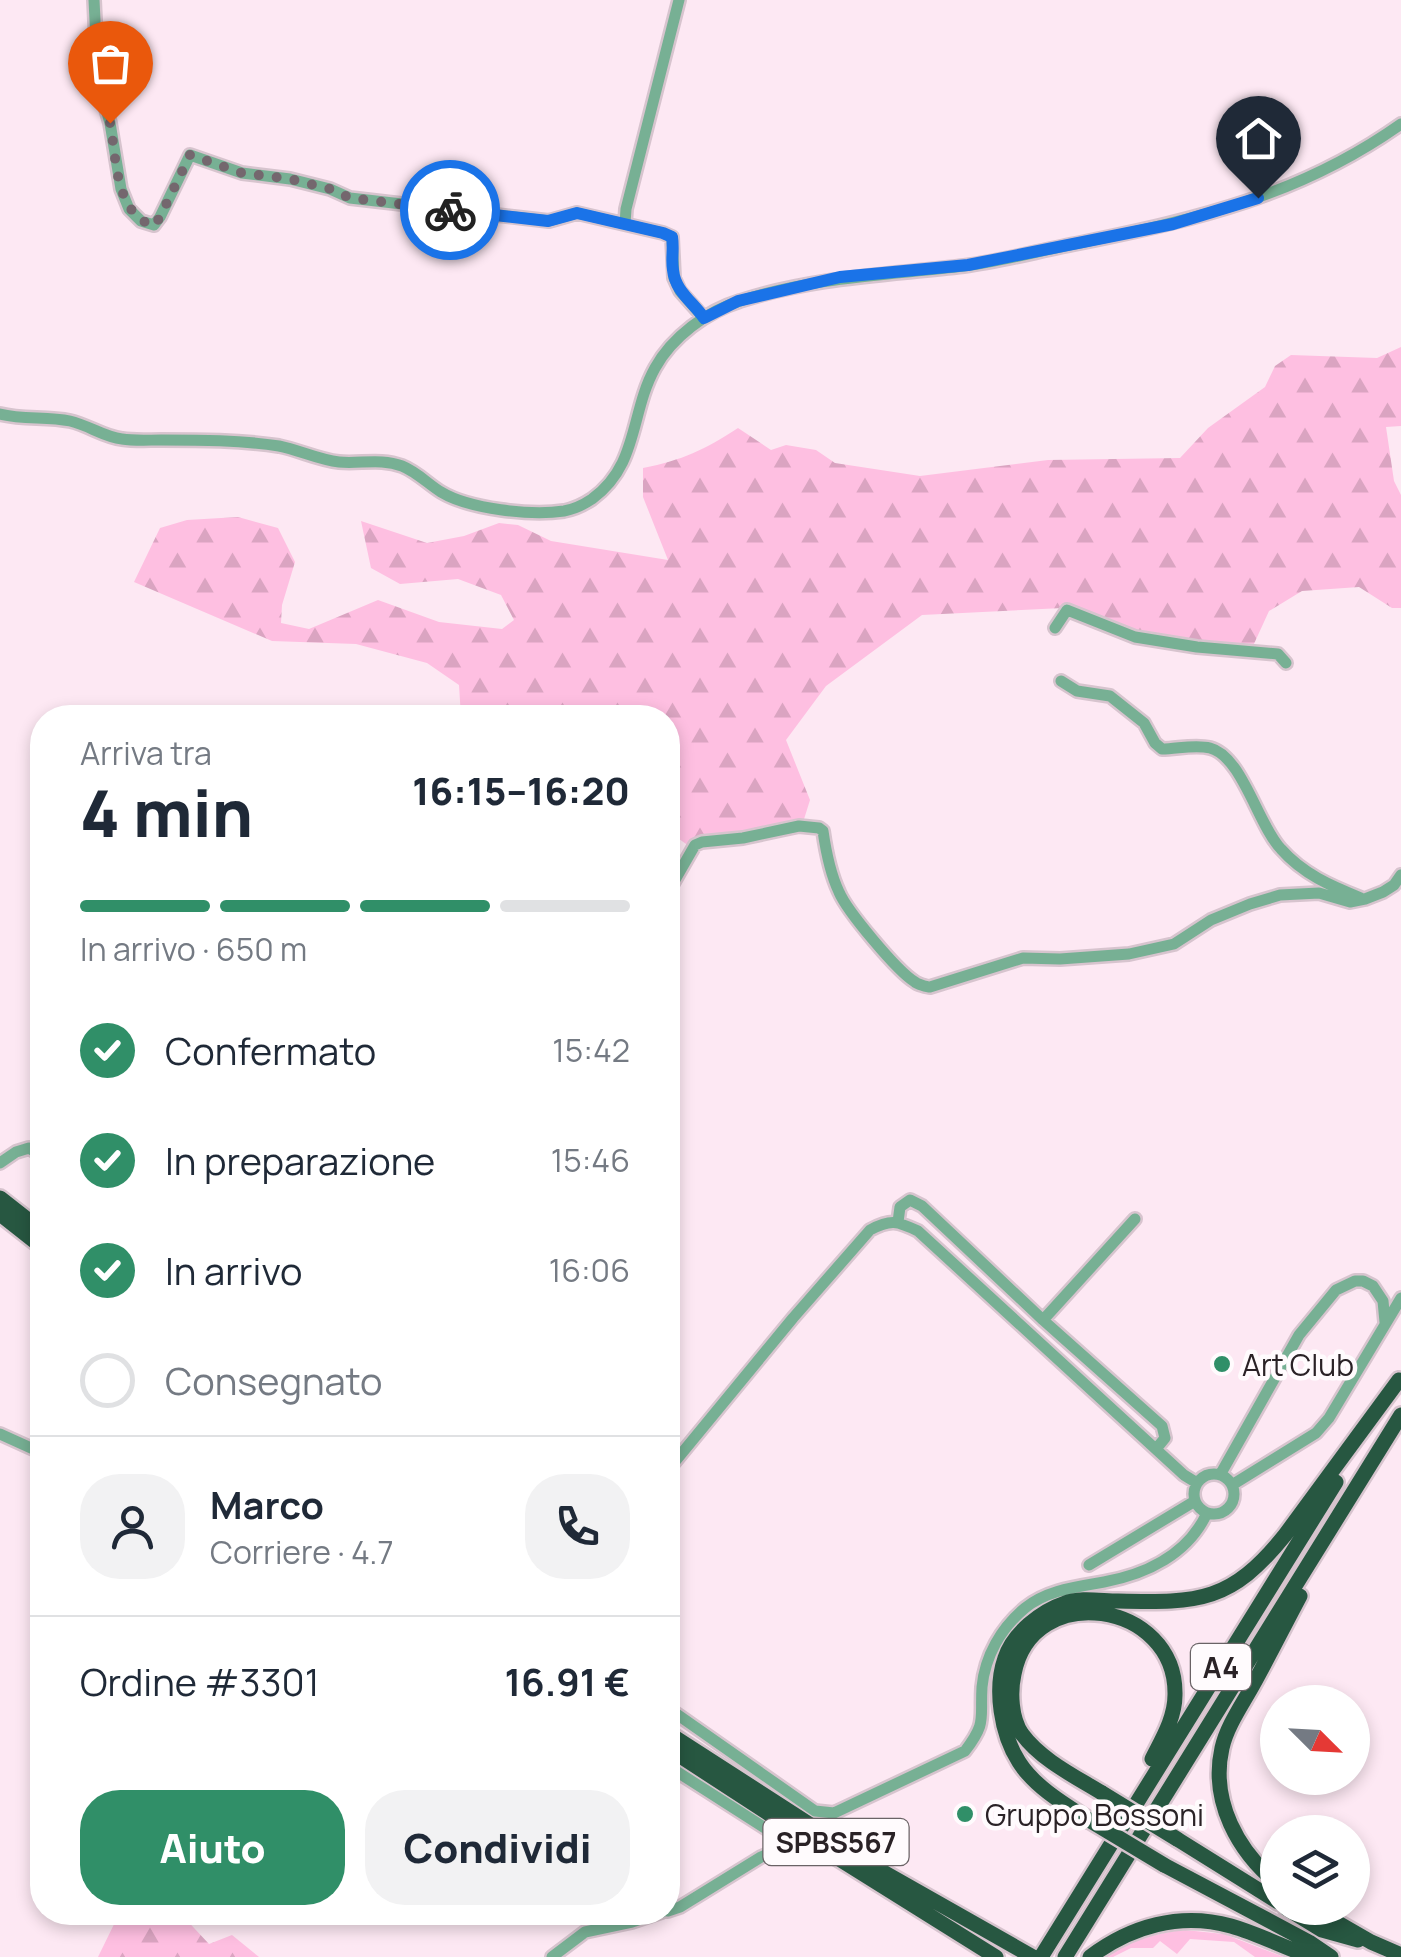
<!DOCTYPE html>
<html lang="it">
<meta charset="utf-8">
<style>
:root{--surface:#fff;--page:#f2f2f3;--text:#1f2937;--muted:#747a83;--line:#e0e1e3;--accent:#308f68}
body{margin:0;font-family:Manrope,sans-serif;background:var(--page);color:var(--text);height:100vh;display:flex;flex-direction:column;font-size:38px;white-space:nowrap}
*{box-sizing:border-box;margin:0}
p{font-size:32px;color:var(--muted)}
.icon{flex:none;width:55px;height:55px;fill:none;stroke:currentColor;stroke-width:2;stroke-linecap:round;stroke-linejoin:round}
.map{position:relative;flex:1;overflow:hidden}
.sheet{position:absolute;left:30px;top:705px;width:650px;height:1220px;display:flex;flex-direction:column;background:var(--surface);border-radius:40px;box-shadow:0 5px 15px #0003}
.sheet>*{flex:none}
.needle{width:65px;rotate:114deg}
.tools{position:absolute;left:1260px;top:1685px;display:grid;gap:20px}
.tools a{display:grid;place-items:center;width:110px;height:110px;border-radius:50%;background:var(--surface);box-shadow:0 5px 15px #0003;font-size:50px}
.pin{position:absolute;display:grid;place-items:center;width:85px;height:85px;color:#fff;margin:-102px -42px;border-radius:50% 50% 50% 0;rotate:-45deg;box-shadow:0 0 10px #0007}
.pin .icon{rotate:45deg}
.courier{position:absolute;display:grid;place-items:center;width:100px;height:100px;margin:-50px;border:8px solid #1a73e8;border-radius:50%;background:#fff;color:#222;box-shadow:0 2px 12px #0007}
.headline em{font-style:normal;font-weight:800}
.headline div{display:flex;flex-direction:column-reverse}
.headline{display:flex;align-items:center;justify-content:space-between;height:170px;padding:0 50px}
h1{font-size:65px;font-weight:800;line-height:75px}
.bar{display:grid;grid-template-columns:repeat(4,1fr);gap:15px 10px;align-content:center;height:120px;padding:0 50px}
.bar i{height:12px;border-radius:8px;background:var(--line)}
.bar .on{background:var(--accent)}
.bar p{grid-column:span 4}
.line{display:flex;align-items:center;gap:25px;padding:0 50px;border-top:2px solid var(--line)}
.line div{flex:1}
.round{display:grid;place-items:center;flex:none;width:105px;height:105px;border-radius:40px;background:var(--page)}
ol{padding:0 50px;list-style:none}
li{display:flex;align-items:center;gap:30px;height:110px}
li p{margin-inline-start:auto}
li .icon{padding:10px;border-radius:50%;background:var(--accent);color:#fff;stroke-width:4}
li:last-child{color:var(--muted)}
li i{width:55px;height:55px;border:5px solid var(--line);border-radius:50%}
.action{display:flex;gap:20px;margin-top:auto;padding:20px 50px}
.action a{flex:1;height:115px;border-radius:40px;background:var(--accent);color:#fff;font-size:40px;font-weight:800;line-height:115px;text-align:center}
.action a+a{background:var(--page);color:var(--text)}
.map>svg:first-child{display:block}
.green{fill:#febfe1}
.forest{fill:url(#forest-firs)}
.lines{fill:none;stroke-linecap:round;stroke-linejoin:round}
.minor-casing{stroke:#d7c4ce;stroke-width:16}
.highway-casing{stroke:#d7c4ce;stroke-width:20}
.minor{stroke:#77b094;stroke-width:11}
.highway{stroke:#275741;stroke-width:15}
.highway-bridge-casing{stroke:#d7c4ce;stroke-width:20;stroke-linecap:butt}
.highway-bridge{stroke:#275741;stroke-width:15}
.done{stroke:#74676e;stroke-width:10;stroke-dasharray:0 18}
.route{stroke:#1a73e8;stroke-width:12}
.poi-dot{fill:#308f68;stroke:#fffbfd;stroke-width:4}
.labels{text-anchor:middle;dominant-baseline:central;stroke-width:9;stroke-linejoin:round;paint-order:stroke}
.shield{fill:#fffbfd;stroke:#6a6366;stroke-width:2.5}
.shield-label{font-size:28px;font-weight:bold;fill:#2a2226}
.poi-label{font-size:30px;fill:#2a2226;stroke:#fffbfd;text-anchor:start}
</style>
<div class="map">
<svg width="1401" height="1957" viewBox="0 0 1401 1957">
<defs>
<pattern id="forest-firs" width="22" height="20" patternUnits="userSpaceOnUse" patternTransform="scale(2.5)"><rect width="22" height="20" fill="#febfe1"/><path d="M5 1l3.5 6h-7zM16 11l3.5 6h-7z" fill="#daa4c1"/></pattern>
</defs>
<rect width="100%" height="100%" fill="#fde8f3"/>
<path class="green" d="M1185,1930l39,4 60,23h-29l-21,-15 -44,-3 -13,15 -17,-13 -7,7h-22l-18,9h-10c26,-16 51,-24 82,-27z"/>
<path class="forest" d="M1401,347v79l-15,1 8,54 7,14v113h-9l-33,-21 -57,4 -33,20 -16,35 -31,2 -82,-10 -77,-30 -141,7 -96,71 -40,54 24,60 -10,32 -107,17 -25,-18v-113l-207,-1 -2,-32 -32,-22 -71,-19 -84,-3 -138,-59 26,-54 27,-8 51,-3 40,11 17,34 -13,43 -1,18 28,6 69,-29 61,22 63,7 12,-9 -13,-25 -43,-16 -58,5 -29,-16 -10,-47 66,22 37,-7 35,-13 19,2 33,16 117,19 -25,-63v-29c40,-8 61,-18 95,-40l33,22 15,-5 30,5 19,13 85,13 128,-16 132,-2 28,-30 57,-41 10,-21 16,-11 86,3z
M120,1912l60,1 29,31 23,-9 27,22h-161z"/>
<g class="lines">
<defs>
<path id="minor" d="M94,0l4,81 12,42 11,66 8,20 12,12 13,4 6,-8 30,-62 52,18 48,6 40,10 20,9 199,23 28,-8 86,20 9,4 2,41 6,13 24,27
M625,224l1,-15 53,-209
M0,414c23,6 47,2 70,7 18,4 34,16 52,18 12,2 26,1 39,1 38,0 80,0 118,6 20,4 40,14 60,16 21,2 42,-4 63,4 15,6 26,18 39,26 28,17 90,24 123,19 11,-2 19,-6 28,-12 47,-34 38,-86 63,-131 17,-31 52,-57 85,-67 73,-24 149,-26 224,-35 39,-5 78,-16 116,-23 118,-24 221,-48 321,-119
M1055,628l12,-18 68,27 62,10 81,7 8,9
M1061,681l16,10 33,5 34,27 11,20 7,6c15,0 33,-5 48,-1 32,8 48,77 71,101 22,25 50,37 80,49
M668,892l27,-47 7,-3 41,-4 56,-12 20,2 4,3c3,21 7,42 16,61 8,19 58,79 76,90 2,2 12,5 15,5l93,-29 37,1 69,-5 45,-10 37,-24 39,-16 30,-9 39,-2 31,9 15,-3 18,-7 11,-7 7,-10
M0,1163l16,-11 13,-4 13,8
M898,1222l2,-15 10,-7 12,6 121,114 119,106 3,12 -9,11
M1043,1320l92,-101
M0,1434l42,19
M668,1470l125,-152 77,-88c21,-11 27,-9 48,1l266,244 13,8
M1194 1494a20 20 0 1 1 40 0a20 20 0 1 1-40 0Z
M1220,1475l79,-140 37,-45 19,-9h8l10,5 10,15 2,21
M1232,1485l84,-52 13,-15 72,-120
M1089,1565l106,-64
M668,1708l147,103 19,2 131,-62c22,-29 15,-31 17,-64 3,-31 19,-59 43,-79 22,-18 51,-21 79,-26 43,-8 84,-28 103,-69
M668,1766l122,78
M668,1911l12,-4 81,-50 29,-13
M552,1957l33,-25 47,-10 30,-10"/>
<path id="highway" d="M0,1198l42,33
M0,1214l42,33
M668,1733l217,140 148,84
M668,1748l144,94 184,115
M1102,1793c-26,-16 -61,-33 -80,-59 -11,-16 -12,-42 -8,-60 18,-95 163,-73 161,21 0,23 -13,44 -23,64
M1089,1820c-25,-16 -54,-33 -70,-58 -18,-28 -25,-73 -14,-104 8,-25 36,-47 60,-55 15,-6 37,-2 53,-2 82,2 113,1 167,-66l114,-155
M1177,1839l101,63
M1164,1865l145,77 22,15
M1278,1884c-40,-32 -68,-83 -56,-136 5,-22 20,-43 31,-63 16,-29 31,-59 47,-89
M1286,1908l36,22 36,10
M1312,1908l59,34 30,13
M1041,1957l295,-475
M1065,1957l336,-542
M1090,1957c41,-31 90,-45 141,-31 28,8 54,22 81,31"/>
</defs>
<use href="#minor" class="minor-casing"/>
<use href="#highway" class="highway-casing"/>
<use href="#minor" class="minor"/>
<use href="#highway" class="highway"/>
<defs>
<path id="highway-bridge" d="M1102,1793l75,46
M1089,1820l75,45"/>
</defs>
<use href="#highway-bridge" class="highway-bridge-casing"/>
<use href="#highway-bridge" class="highway-bridge"/>
</g>
<g class="lines">
<path class="done" d="M110,123c7,35 4,90 44,103l6,-9 30,-62 52,18 48,6 40,10 20,9 100,12"/>
<path class="route" d="M450,210l98,11 29,-8 86,20 9,4c2,12 -1,22 1,33 2,21 20,32 31,48l34,-17 102,-24 128,-12 205,-41 85,-26"/>
</g>
<g class="poi-dot">
<circle cx="1222" cy="1364" r="10"/>
<circle cx="965" cy="1814" r="10"/>
</g>
<g class="labels">
<g class="shield">
<rect x="1191" y="1644" width="60" height="46" rx="8"/>
<rect x="763.5" y="1819" width="145" height="46" rx="8"/>
</g>
<g class="shield-label">
<text x="1221" y="1667">A4</text>
<text x="836" y="1842">SPBS567</text>
</g>
<g class="poi-label">
<text x="1242" y="1364">Art Club</text>
<text x="985" y="1814">Gruppo Bossoni</text>
</g>
</g>
</svg>
<div class="tools">
<a><svg class="needle" viewBox="-14 -14 28 28"><path d="M0-13l5 13h-10z" fill="#e53935"/><path d="M0 13l5-13h-10z" fill="#747a83"/></svg></a>
<a><svg class="icon" aria-label="layers" viewBox="0 0 24 24"><path d="M12 4l9 5-9 5-9-5zM3 14l9 5 9-5"/></svg></a>
</div>
<div class="pin" style="left:110px;top:123px;background:#ea580c"><svg class="icon" aria-label="bag" viewBox="0 0 24 24"><path d="M5 8h14l-1 12H6zM9 8a3 3 0 0 1 6 0"/></svg></div>
<div class="pin" style="left:1258px;top:198px;background:#1f2937"><svg class="icon" aria-label="home" viewBox="0 0 24 24"><path d="M3 11l9-7 9 7M6 9v11h12V9"/></svg></div>
<div class="courier" style="left:450px;top:210px"><svg class="icon" aria-label="bike" viewBox="0 0 24 24"><circle cx="6" cy="16" r="4"/><circle cx="18" cy="16" r="4"/><path d="M6 16l4-8h5l3 8M10 8l3 8H6M13 5h3"/></svg></div>
<section class="sheet">
<div class="headline"><div><h1>4 min</h1><p>Arriva tra</p></div><em>16:15–16:20</em></div>
<div class="bar"><i class="on"></i><i class="on"></i><i class="on"></i><i></i><p>In arrivo · 650 m</p></div>
<ol>
<li><svg class="icon" aria-label="check" viewBox="0 0 24 24"><path d="M5 12l5 5 9-10"/></svg>Confermato<p>15:42</p></li>
<li><svg class="icon" aria-label="check" viewBox="0 0 24 24"><path d="M5 12l5 5 9-10"/></svg>In preparazione<p>15:46</p></li>
<li><svg class="icon" aria-label="check" viewBox="0 0 24 24"><path d="M5 12l5 5 9-10"/></svg>In arrivo<p>16:06</p></li>
<li><i></i>Consegnato</li>
</ol>
<div class="line" style="height:180px"><a class="round"><svg class="icon" aria-label="person" viewBox="0 0 24 24"><circle cx="12" cy="8" r="4"/><path d="M4 21q1-7 8-7t8 7"/></svg></a><div><b>Marco</b><p>Corriere · 4.7</p></div><a class="round"><svg class="icon" aria-label="phone" viewBox="0 0 24 24"><path d="M5 4h4l2 5-3 2q2 4 5 5l2-3 5 2v4C11 20 4 13 5 4z"/></svg></a></div>
<div class="line" style="height:130px"><div>Ordine #3301</div><b>16.91 €</b></div>
<div class="action"><a>Aiuto</a><a>Condividi</a></div>
</section>
</div>
